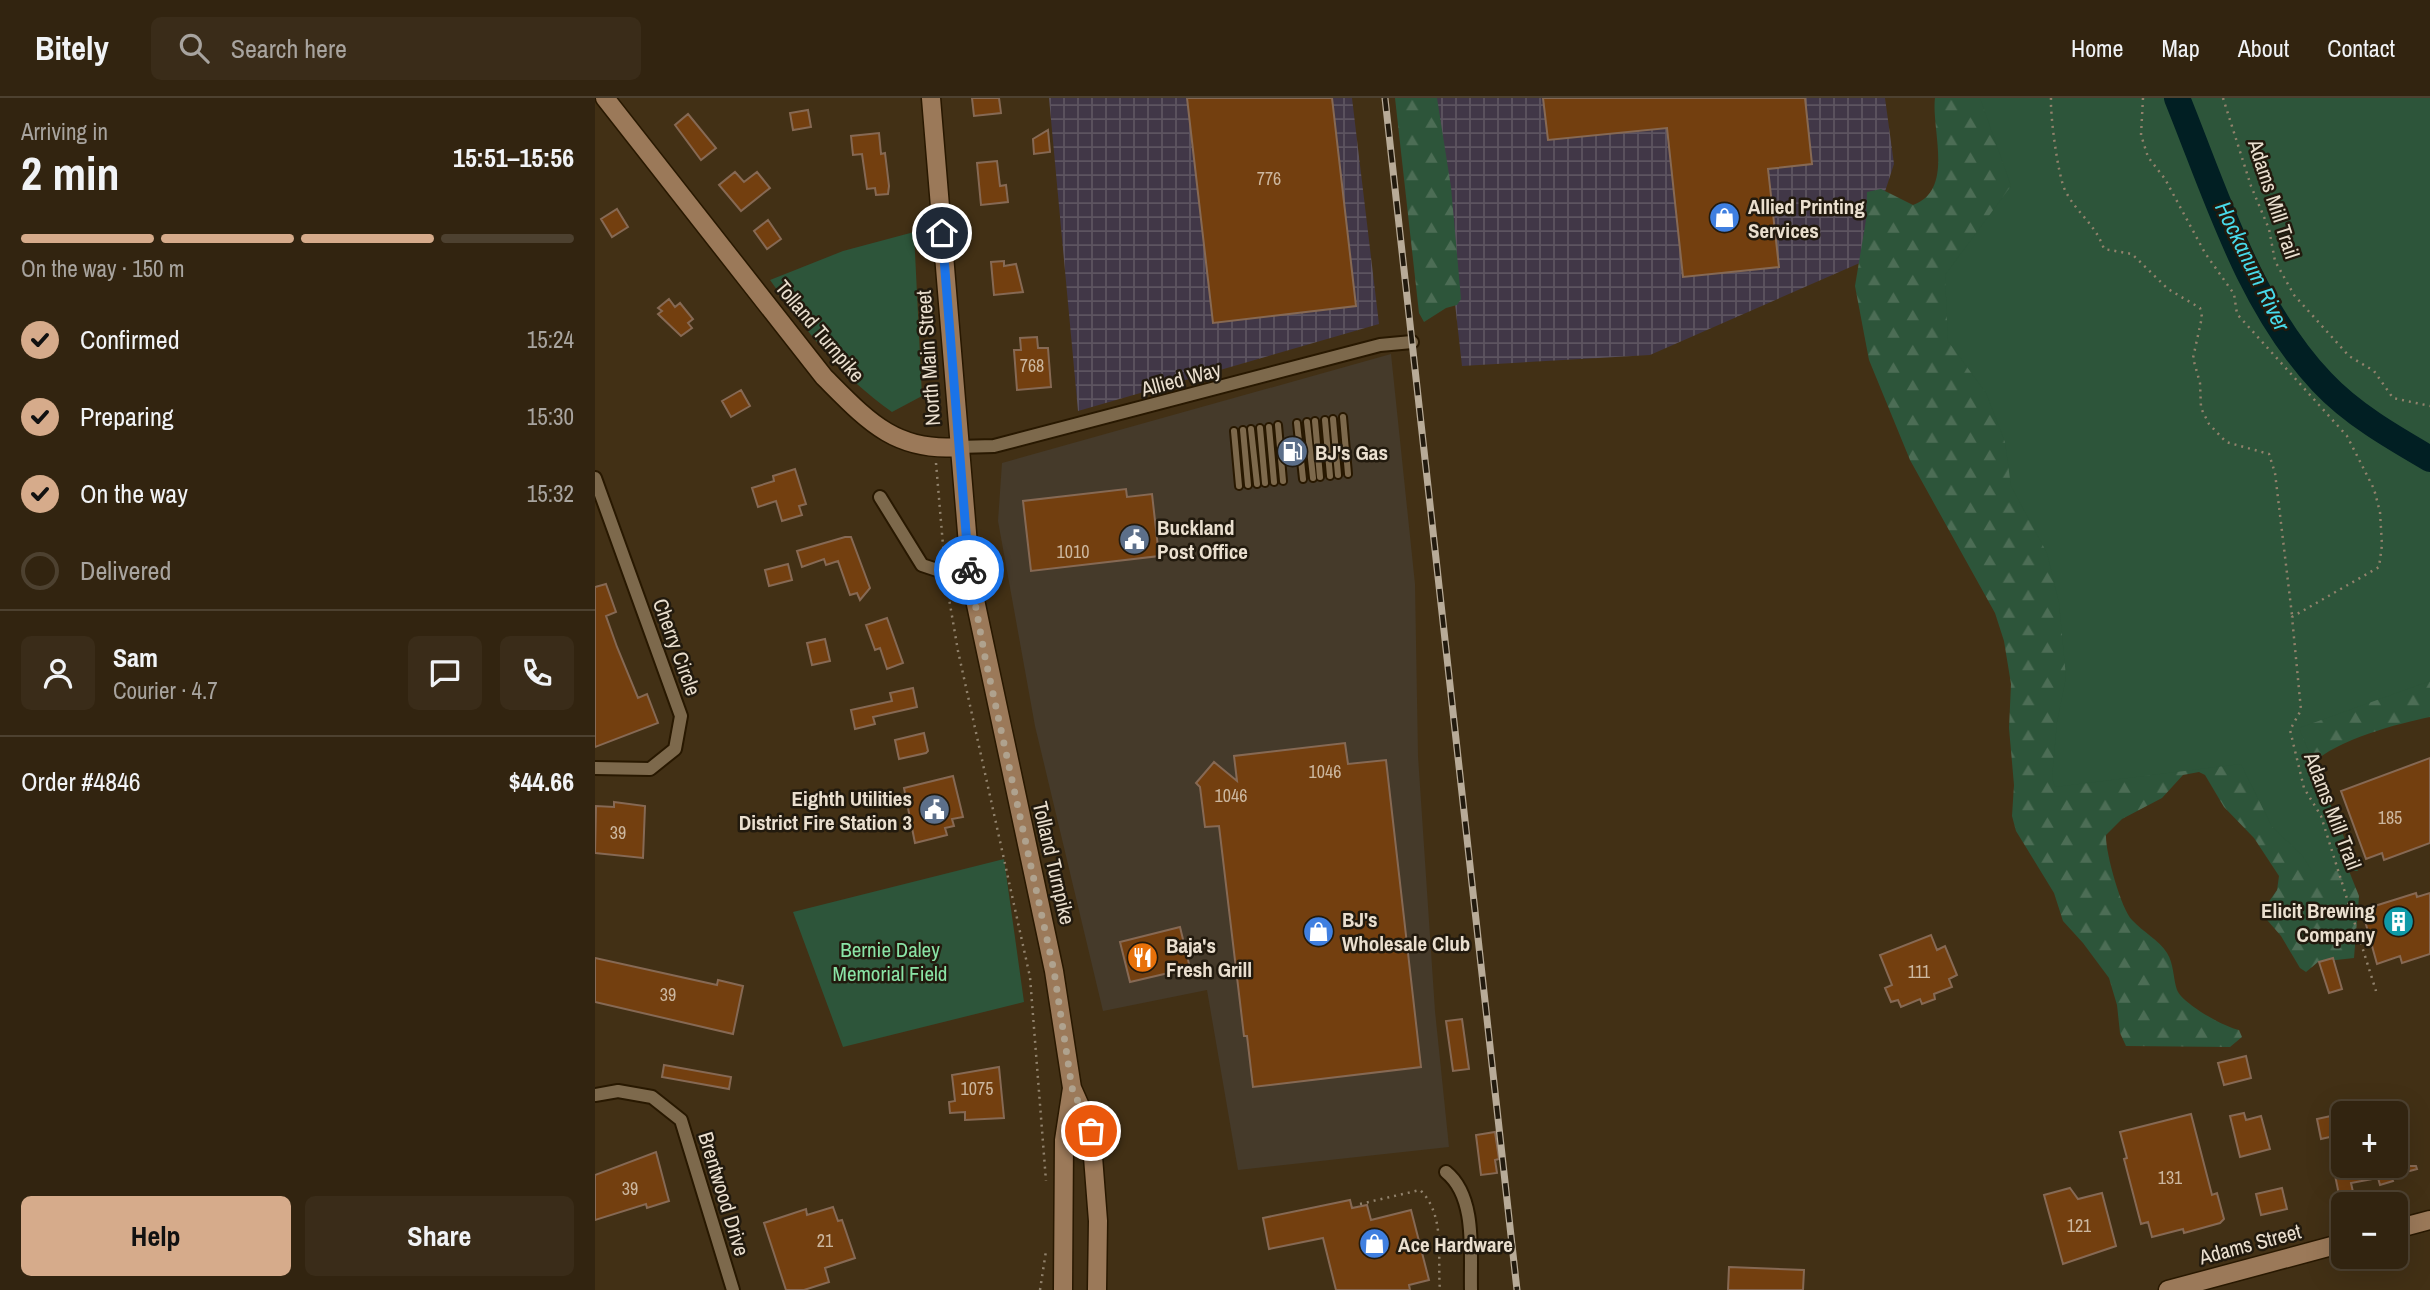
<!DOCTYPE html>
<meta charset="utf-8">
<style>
:root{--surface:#322410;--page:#3a2c19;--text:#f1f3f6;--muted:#a8a49f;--line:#4d4130;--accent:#d6ab8b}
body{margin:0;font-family:"Archivo Narrow",sans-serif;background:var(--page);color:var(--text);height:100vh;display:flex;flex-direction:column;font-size:26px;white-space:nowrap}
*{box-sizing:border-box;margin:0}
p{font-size:23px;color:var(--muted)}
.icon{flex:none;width:38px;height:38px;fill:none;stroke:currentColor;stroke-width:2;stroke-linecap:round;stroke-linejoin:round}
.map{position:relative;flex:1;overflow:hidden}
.side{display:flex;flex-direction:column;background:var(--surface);width:595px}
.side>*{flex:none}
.fabs{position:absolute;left:1736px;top:1003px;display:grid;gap:14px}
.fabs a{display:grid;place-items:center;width:77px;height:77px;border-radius:10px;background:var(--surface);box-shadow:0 7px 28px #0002,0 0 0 2px var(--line);font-size:35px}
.pin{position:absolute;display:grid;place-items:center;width:60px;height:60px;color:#fff;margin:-30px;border:4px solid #fff;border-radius:50%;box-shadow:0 2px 7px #0007}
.courier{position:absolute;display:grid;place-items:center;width:70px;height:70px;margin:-35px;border:5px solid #1a73e8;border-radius:50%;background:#fff;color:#222;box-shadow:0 2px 9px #0007}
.headline em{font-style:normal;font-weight:700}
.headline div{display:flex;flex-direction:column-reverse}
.headline{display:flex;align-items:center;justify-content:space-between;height:119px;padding:0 21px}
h1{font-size:46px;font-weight:700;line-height:52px}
.bar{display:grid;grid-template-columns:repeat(4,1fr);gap:10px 7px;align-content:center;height:84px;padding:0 21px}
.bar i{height:9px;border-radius:5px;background:var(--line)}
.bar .on{background:var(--accent)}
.bar p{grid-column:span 4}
.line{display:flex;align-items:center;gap:18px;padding:0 21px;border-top:2px solid var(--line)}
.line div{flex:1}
.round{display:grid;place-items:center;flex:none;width:74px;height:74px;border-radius:10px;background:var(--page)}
ol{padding:0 21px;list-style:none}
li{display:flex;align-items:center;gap:21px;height:77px}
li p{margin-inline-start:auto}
li .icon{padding:7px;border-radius:50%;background:var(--accent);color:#111;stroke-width:4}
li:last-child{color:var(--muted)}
li i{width:38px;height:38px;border:4px solid var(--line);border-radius:50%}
.button{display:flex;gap:14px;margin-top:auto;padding:14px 21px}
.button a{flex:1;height:80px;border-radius:10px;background:var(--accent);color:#111;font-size:28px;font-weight:700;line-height:80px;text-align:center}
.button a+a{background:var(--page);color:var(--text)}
header{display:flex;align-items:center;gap:42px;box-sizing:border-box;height:98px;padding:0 35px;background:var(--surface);border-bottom:2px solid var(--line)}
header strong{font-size:33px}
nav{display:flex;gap:38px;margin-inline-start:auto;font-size:24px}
.search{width:490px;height:63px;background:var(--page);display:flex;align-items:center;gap:18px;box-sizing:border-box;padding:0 24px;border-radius:10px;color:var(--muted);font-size:26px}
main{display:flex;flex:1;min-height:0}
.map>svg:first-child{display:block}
.commercial{fill:#453a2a}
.industrial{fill:url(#industrial-grid)}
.forest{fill:url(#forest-firs)}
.park{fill:#2d553a}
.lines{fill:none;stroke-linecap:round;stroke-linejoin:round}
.river{stroke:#011f23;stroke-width:26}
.building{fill:#733f0f;stroke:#866954;stroke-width:2}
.lane-casing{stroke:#281800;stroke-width:10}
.street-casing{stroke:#281800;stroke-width:16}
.secondary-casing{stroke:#281800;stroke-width:21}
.path{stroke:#91826c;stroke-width:2.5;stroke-dasharray:2 5;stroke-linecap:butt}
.lane{stroke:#7d694c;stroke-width:6}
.street{stroke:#7d694c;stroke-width:12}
.secondary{stroke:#9b7959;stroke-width:18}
.rail-casing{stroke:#b8ab98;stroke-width:7}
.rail{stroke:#221a0e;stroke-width:4.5;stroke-dasharray:13;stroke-linecap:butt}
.done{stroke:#afa28e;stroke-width:7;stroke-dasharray:0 12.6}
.route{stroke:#1a73e8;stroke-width:9}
.labels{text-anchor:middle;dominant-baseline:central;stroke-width:5;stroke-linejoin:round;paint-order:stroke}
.number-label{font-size:18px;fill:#ccb79f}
.street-label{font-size:21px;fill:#eadfcf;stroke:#221a0e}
.poi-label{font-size:21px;font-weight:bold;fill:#eadfcf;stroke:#221a0e;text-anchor:start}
.park-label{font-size:21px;fill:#8ae4a6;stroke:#221a0e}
.water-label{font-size:23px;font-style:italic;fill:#48daea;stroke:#221a0e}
</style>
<header>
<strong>Bitely</strong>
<div class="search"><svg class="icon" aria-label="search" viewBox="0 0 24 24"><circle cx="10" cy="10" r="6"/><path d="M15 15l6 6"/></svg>Search here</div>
<nav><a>Home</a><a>Map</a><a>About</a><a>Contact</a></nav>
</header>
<main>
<section class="side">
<div class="headline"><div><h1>2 min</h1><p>Arriving in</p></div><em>15:51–15:56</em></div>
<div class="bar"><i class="on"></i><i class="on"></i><i class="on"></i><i></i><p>On the way · 150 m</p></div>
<ol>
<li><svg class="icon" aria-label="check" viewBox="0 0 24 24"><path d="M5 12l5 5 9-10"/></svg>Confirmed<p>15:24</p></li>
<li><svg class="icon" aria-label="check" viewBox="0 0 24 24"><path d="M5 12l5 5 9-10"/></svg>Preparing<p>15:30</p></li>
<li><svg class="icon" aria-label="check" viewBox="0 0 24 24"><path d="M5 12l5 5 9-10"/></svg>On the way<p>15:32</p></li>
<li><i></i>Delivered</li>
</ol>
<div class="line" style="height:126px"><a class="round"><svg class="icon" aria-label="person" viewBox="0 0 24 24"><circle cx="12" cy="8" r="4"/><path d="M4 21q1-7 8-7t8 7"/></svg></a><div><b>Sam</b><p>Courier · 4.7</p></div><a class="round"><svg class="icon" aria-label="chat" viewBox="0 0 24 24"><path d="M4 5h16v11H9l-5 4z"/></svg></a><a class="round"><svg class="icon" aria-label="phone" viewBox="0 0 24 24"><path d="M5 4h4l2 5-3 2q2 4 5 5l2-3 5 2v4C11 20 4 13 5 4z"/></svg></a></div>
<div class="line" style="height:91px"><div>Order #4846</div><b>$44.66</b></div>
<div class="button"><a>Help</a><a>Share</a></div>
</section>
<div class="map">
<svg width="1835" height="1192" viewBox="0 0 1835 1192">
<defs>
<pattern id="industrial-grid" width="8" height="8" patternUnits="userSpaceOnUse" patternTransform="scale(1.75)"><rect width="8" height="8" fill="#413747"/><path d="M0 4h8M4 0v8" fill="none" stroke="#5d5460"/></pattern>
<pattern id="forest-firs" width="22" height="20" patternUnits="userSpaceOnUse" patternTransform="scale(1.75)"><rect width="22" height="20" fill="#2d553a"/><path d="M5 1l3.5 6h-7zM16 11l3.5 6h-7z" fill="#4c6d55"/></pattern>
</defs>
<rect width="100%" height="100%" fill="#423015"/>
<path class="commercial" d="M796,256l24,230 3,172 17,255 14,136 -211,23 -31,-180 -104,21 -68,-285 -37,-205 4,-58z"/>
<path class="industrial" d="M454,0h303l27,226 -301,87z
M837,0h453l9,66 -32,98 -212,93 -188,11z"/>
<path class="forest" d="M800,0h42l14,89 10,112 -4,6 -11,3 -22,14 -5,-9z
M1340,0h495v619c-34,7 -99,24 -122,51l51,128 -5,62 -36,4 -12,10 -6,-4 -19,-32 -20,-23 16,-23 2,-14 -25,-38 -30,-31 -19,-32 -6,-3 -16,3 -21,23 -40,21 -16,16c-1,16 15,74 26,85 11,12 27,20 35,33 7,11 6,25 10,37 6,14 47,37 62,40l3,7 -12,10 -104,-1 -6,-13 -3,-28 -8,-27 -26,-35 -20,-22 -9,-28 -38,-62 -4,-15 2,-31 -5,-57 2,-44 -7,-43 -9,-28 -85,-153 -41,-100 -14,-74 11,-66 1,-28 14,-3 32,16c42,-15 18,-75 22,-107z"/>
<path class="park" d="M1385,0h450v583l-131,47 59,143h-46l-10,-16 -30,-28 -31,-63 -186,23 -3,-9 5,-56 9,-45 -7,-74 -12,-50 -36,-67 -6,-44 -19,-49 -38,-52 -3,-66 66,-89z
M319,134l8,164 -30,16c-50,-35 -87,-82 -122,-132l73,-29z
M409,761l20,143 -181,45 -50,-135z"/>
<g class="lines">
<path class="river" d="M1582,0c39,96 72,207 145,284 30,32 70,55 108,77"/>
</g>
<path class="building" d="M377,0h27l2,15 -27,3z
M592,0h145l24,208 -143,17z
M948,0h262l7,66 -44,5 11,98 -96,10 -16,-149 -119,12z
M213,12l3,17 -18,3 -3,-17z
M93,16l28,34 -15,12 -26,-35z
M453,32l2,22 -16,2 -1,-15z
M284,35l2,21 4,-1 4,33 -1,8 -12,1 -1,-7 -8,1 -5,-35 -9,1 -2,-19z
M402,63l3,25 6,-1 2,17 -27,3 -4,-42z
M140,74l9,10 13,-10 13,16 -29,23 -22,-26z
M22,111l11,18 -16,10 -11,-18z
M173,122l13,19 -14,10 -13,-18z
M409,163v5l12,-2 7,28 -29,3 -3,-33z
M74,201l6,8 5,-4 13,16 -5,4 4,5 -11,8 -23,-22 4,-3 -4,-3z
M442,239l1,11h10l3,39 -34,3 -3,-40h7l-1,-12z
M146,292l9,16 -19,11 -9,-16z
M200,371l11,35 -7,2 3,9 -20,6 -6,-20 -18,6 -6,-19 22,-7 -1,-5z
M531,391l1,8 25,-3 7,62 -128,15 -8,-70z
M250,439h6l19,51 -10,12 -3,-7 -7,2 -12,-34 -12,4 -2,-6 -22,8 -5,-16z
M193,466l4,16 -23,6 -4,-16z
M11,486l10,28 -10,4 11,31 21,51 9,-4 11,29 -63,24v-160z
M292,520l16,45 -16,6 -7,-21 -5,2 -9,-25z
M230,541l5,22 -18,4 -5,-22z
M318,590l4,19 -44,10 2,7 -20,5 -4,-19 41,-9 -2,-8z
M329,635l4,18 -2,2 -27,6 -4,-19z
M750,645l3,21 38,-4 35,307 -168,20 -6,-51h-3l-25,-210 -14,1 -5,-40 -4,-4 18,-21 23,19 -3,-25z
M1835,660v85l-46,17 -2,-7 -16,6 -25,-68z
M358,678l10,41 -11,2 2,7 -9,2 2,7 -32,8 -11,-55z
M19,704l31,4 -2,52 -48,-5 1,-47 18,1z
M1821,795l1,4 13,-4v61l-28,9 -2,-7 -23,8 -15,-54z
M585,829l10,41 -60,14 -10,-40z
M1336,837l6,15 8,-4 12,29 -8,4 3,8 -18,7 1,5 -13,5 -2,-5 -19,8 -3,-7 -7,2 -6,-14 7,-3 -12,-30z
M0,860l122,27 1,-5 25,6 -10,48 -138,-32z
M1738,860l9,31 -13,4 -10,-31z
M867,921l7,50 -16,2 -7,-50z
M1651,958l5,22 -27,7 -6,-22z
M69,967l67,12 -2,12 -67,-12z
M404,969l5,51 -39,2v-8l-15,1 -1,-11 6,-1 -3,-26z
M1649,1015l2,7 15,-4 9,33 -30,8 -10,-41z
M1596,1016l21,81 5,-2 7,26 -4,4 -36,10 -1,-4 -31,8 -4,-15 -7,2 -17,-65 3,-1 -7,-26z
M1745,1016l3,20 -22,5 -4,-20z
M900,1034l4,27 -4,1 2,13 -16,2 -5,-40z
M61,1054l13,49 -22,7 -1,-4 -51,16v-45z
M1812,1060l1,8h8l1,3 -26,7 2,5 -13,4 -2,-7 -27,5 2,9 -14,3 -4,-20 8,-1v-4l53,-4v-5z
M1475,1090l8,11 24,-6 14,53 -53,18 -19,-69z
M1687,1090l5,21 -26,6 -5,-21z
M755,1102l2,8 15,-3 4,15 40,-10 18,70 -20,5 1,5h-74l-13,-52 -54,11 -6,-31z
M238,1109l5,14 4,-1 13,38 -30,10 4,14 -25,8h-18l-22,-67 42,-14 1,6z
M1134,1169l75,3 -1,20h-75z"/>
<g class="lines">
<defs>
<path id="lane" d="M748,319l5,57
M738,321l5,56
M730,322l5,56
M720,323l5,56
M712,324l6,56
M702,325l6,56
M683,327l5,56
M674,329l5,55
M665,330l5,55
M656,331l6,55
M648,332l5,55
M639,333l5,55"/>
<path id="street" d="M363,349l36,-1 386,-101 32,-3
M0,380l86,238 -6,33 -25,20 -55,-1
M285,399l42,68 15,5 32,-3
M0,997l23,-4 34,6 29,23 52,170
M851,1074c31,25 24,81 25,118"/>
<path id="secondary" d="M10,0l219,279c42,42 70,75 134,70
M336,0l40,483 83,390 18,117 -8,52 -1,150
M477,990l19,43 7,90 -1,69
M1801,1131l34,-9
M1573,1192l175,-47"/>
</defs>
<use href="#lane" class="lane-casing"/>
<use href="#street" class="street-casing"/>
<use href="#secondary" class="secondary-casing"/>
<path class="path" d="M1456,0c-1,17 7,78 14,92 11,23 30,33 39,59l28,5 36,35 32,19 2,9 -9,41 7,25 1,25 8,16 17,18 43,12 6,19 17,142
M1548,0l-2,37 7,22 17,22 40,74 29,41 3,20 110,122 27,53 6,23 2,33 -3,22 -87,50 9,93 -11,20 14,58 17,28 55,175
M1628,0l28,88 18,43 6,32 19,34 55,61 25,15 19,27 37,8
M341,365l8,94
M351,483l12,70 72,326 16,204
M765,1106l60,-14c26,25 17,67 20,100
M445,1192l6,-39"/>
<use href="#lane" class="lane"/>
<use href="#street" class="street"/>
<use href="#secondary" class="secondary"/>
<defs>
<path id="rail" d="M790,0l132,1192"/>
</defs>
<use href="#rail" class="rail-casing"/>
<use href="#rail" class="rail"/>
</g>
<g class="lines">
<path class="done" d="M374,472l16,87 69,314 18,117 19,43"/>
<path class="route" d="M347,135l27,337"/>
</g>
<defs>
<symbol id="shop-disc" viewBox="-11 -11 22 22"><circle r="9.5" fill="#3f7fe0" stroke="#221a0e"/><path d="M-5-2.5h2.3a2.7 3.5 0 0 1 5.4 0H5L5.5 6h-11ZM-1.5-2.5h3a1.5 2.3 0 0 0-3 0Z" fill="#fff"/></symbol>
<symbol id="fuel-disc" viewBox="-11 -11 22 22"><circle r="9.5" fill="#5c6f8a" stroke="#221a0e"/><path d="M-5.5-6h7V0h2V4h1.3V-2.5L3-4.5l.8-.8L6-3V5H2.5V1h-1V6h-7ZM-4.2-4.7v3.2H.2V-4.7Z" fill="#fff"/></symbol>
<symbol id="civic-disc" viewBox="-11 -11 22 22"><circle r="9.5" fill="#5c6f8a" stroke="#221a0e"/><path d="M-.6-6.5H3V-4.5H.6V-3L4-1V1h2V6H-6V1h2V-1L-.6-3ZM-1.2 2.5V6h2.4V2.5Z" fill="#fff"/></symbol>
<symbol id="building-disc" viewBox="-11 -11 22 22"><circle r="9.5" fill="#0f9aa8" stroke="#221a0e"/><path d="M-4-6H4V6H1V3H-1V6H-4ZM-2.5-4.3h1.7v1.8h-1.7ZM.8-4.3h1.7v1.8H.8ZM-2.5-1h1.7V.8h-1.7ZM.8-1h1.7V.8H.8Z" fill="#fff"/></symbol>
<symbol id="restaurant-disc" viewBox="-11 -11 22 22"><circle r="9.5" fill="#e8710a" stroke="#221a0e"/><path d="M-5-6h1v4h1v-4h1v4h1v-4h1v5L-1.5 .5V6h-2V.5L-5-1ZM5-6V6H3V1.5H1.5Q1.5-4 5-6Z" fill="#fff"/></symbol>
</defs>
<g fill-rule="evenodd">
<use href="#shop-disc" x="1112" y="102" width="35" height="35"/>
<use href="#fuel-disc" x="680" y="336" width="35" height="35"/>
<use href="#civic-disc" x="522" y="424" width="35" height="35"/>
<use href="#civic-disc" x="322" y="694" width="35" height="35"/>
<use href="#building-disc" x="1786" y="806" width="35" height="35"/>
<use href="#shop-disc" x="706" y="816" width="35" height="35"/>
<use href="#restaurant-disc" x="530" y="842" width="35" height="35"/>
<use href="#shop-disc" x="762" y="1128" width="35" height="35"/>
</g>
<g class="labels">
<g class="number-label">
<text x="674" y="80">776</text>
<text x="437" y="267">768</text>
<text x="478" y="453">1010</text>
<text x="730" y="673">1046</text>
<text x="636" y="697">1046</text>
<text x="1795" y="719">185</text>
<text x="23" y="734">39</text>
<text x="1324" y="873">111</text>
<text x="73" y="896">39</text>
<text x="382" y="990">1075</text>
<text x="1575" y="1079">131</text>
<text x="35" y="1090">39</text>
<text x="1484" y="1127">121</text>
<text x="230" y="1142">21</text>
</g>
<g class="street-label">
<text transform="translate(1679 101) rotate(72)">Adams Mill Trail</text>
<text transform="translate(225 233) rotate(50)">Tolland Turnpike</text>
<text transform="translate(333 260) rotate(-94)">North Main Street</text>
<text transform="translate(586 281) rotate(-15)">Allied Way</text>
<text transform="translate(82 549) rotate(70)">Cherry Circle</text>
<text transform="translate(1738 713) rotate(69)">Adams Mill Trail</text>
<text transform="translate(459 765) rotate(77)">Tolland Turnpike</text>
<text transform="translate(129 1096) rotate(73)">Brentwood Drive</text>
<text transform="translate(1655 1146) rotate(-15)">Adams Street</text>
</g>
<g class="poi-label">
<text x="1153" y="108">Allied Printing<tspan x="1153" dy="24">Services</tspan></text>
<text x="720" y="354">BJ's Gas</text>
<text x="562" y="429">Buckland<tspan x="562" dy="24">Post Office</tspan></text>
<text x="317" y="700" text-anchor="end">Eighth Utilities<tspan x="317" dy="24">District Fire Station 3</tspan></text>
<text x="1780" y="812" text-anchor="end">Elicit Brewing<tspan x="1780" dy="24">Company</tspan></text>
<text x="747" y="821">BJ's<tspan x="747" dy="24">Wholesale Club</tspan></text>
<text x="571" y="847">Baja's<tspan x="571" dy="24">Fresh Grill</tspan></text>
<text x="803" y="1146">Ace Hardware</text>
</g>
<g class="park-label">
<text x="295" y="851">Bernie Daley<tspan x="295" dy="24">Memorial Field</tspan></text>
</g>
<g class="water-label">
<text transform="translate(1658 168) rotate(64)">Hockanum River</text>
</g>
</g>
</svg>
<div class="fabs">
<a>+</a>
<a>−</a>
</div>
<div class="pin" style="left:496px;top:1033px;background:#ea580c"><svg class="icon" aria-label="bag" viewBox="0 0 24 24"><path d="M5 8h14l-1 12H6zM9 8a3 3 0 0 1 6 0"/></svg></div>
<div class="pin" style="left:347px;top:135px;background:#1f2937"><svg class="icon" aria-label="home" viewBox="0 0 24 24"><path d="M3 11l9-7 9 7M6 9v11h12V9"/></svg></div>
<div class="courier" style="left:374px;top:472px"><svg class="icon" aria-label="bike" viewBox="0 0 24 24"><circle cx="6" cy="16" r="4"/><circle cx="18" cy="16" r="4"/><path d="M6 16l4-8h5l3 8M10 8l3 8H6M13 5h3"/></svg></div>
</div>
</main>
